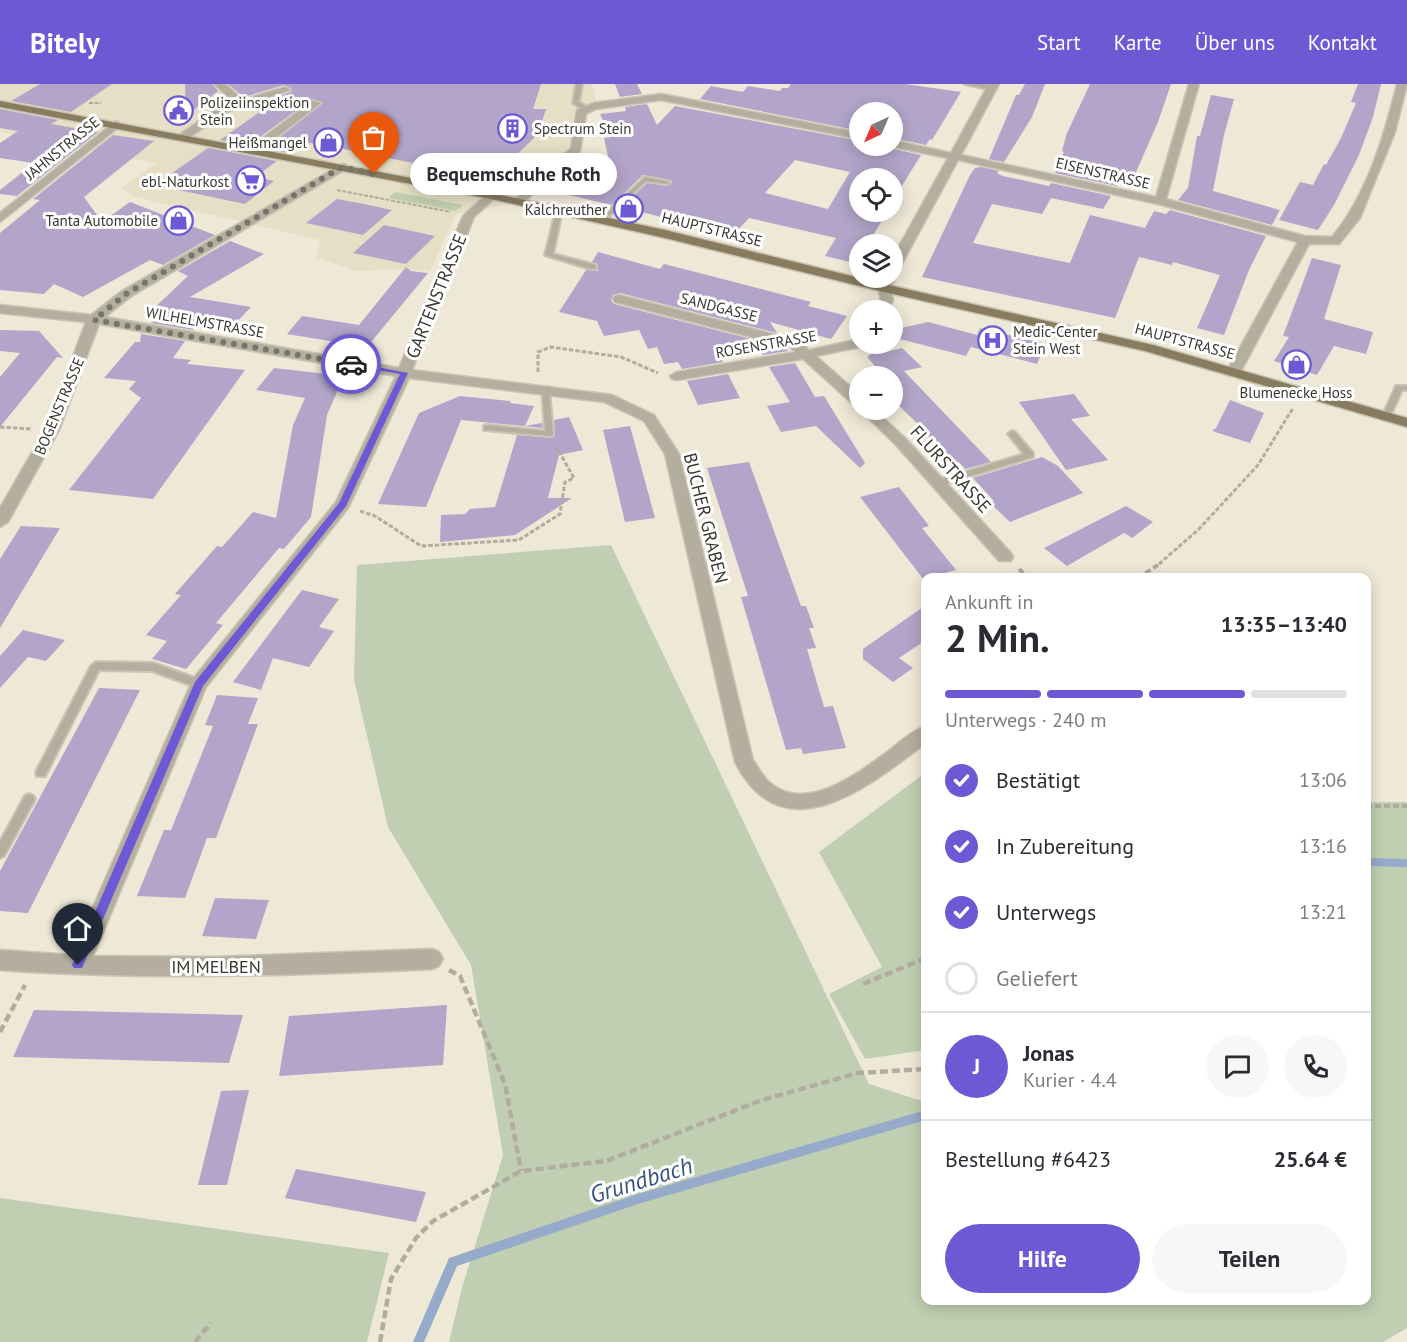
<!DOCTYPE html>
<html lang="de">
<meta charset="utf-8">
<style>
:root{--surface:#fff;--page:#f7f7f7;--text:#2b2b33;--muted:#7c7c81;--line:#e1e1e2;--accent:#6c59d3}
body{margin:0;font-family:"PT Sans",sans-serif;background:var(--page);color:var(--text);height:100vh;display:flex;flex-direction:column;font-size:22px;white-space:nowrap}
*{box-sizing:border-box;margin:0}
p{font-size:20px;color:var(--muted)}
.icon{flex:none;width:33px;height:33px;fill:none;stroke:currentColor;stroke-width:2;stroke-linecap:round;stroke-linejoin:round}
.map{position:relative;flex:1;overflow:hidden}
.sheet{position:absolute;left:921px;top:489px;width:450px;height:732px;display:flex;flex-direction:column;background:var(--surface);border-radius:12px;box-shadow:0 3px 15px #0003}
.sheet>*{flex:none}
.needle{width:39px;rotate:224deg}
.buttons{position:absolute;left:849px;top:18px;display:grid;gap:12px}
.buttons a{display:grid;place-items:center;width:54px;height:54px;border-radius:50%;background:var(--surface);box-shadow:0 3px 15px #0003;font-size:30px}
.pin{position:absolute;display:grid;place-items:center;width:51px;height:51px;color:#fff;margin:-62px -26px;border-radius:50% 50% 50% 0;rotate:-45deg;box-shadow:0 0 6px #0007}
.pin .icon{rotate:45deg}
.courier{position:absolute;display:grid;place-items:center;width:60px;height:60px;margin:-30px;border:4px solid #6c59d3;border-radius:50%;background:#fff;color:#222;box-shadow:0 2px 8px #0007}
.bubble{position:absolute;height:42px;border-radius:21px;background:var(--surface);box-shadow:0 3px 15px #0003;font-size:20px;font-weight:600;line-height:42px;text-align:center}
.head em{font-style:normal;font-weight:600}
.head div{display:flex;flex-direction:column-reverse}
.head{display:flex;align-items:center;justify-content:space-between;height:102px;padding:0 24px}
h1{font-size:39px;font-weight:600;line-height:45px}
.bar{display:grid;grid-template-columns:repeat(4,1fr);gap:9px 6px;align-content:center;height:72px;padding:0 24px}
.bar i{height:8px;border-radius:4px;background:var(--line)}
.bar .active{background:var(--accent)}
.bar p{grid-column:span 4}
.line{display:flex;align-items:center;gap:15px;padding:0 24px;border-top:2px solid var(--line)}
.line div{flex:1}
.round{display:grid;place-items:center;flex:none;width:63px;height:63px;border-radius:32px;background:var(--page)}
ol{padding:0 24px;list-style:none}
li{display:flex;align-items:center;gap:18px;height:66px}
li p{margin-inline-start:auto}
li .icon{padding:6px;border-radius:50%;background:var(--accent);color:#fff;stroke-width:4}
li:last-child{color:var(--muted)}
li i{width:33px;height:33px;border:3px solid var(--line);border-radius:50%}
.action{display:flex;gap:12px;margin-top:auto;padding:12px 24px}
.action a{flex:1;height:69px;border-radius:36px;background:var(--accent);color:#fff;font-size:24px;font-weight:600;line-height:69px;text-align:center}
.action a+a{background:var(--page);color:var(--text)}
header{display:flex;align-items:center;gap:36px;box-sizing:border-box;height:84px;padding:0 30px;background:var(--accent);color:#fff}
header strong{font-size:28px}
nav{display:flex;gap:33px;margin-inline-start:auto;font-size:21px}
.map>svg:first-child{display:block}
.built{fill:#e6dec5}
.green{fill:#c0cfb1}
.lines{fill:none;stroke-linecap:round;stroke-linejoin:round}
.stream{fill:#96aaca;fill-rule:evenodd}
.building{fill:#b2a5c9;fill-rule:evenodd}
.lane-casing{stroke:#cac4b5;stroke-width:4}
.street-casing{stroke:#cac4b5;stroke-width:3}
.primary-casing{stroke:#cac4b5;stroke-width:3}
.path-far3{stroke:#b1ac9e;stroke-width:2;stroke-dasharray:4 1.5;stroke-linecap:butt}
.path-far2{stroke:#b1ac9e;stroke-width:3;stroke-dasharray:4.5 2;stroke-linecap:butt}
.path-far1{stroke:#b1ac9e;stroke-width:4;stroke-dasharray:6 3;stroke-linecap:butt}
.path{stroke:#b1ac9e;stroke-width:4.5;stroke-dasharray:8 4;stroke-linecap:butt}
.lane{fill:#b4ae9e;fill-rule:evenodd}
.street{fill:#b4ae9e;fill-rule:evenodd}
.primary{fill:#887c5f;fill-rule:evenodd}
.route{fill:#6c59d3}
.done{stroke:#787469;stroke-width:6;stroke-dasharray:0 10.8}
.labels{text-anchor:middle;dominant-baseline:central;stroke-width:6;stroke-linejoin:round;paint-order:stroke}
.far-poi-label{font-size:15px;fill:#38362f;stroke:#fff;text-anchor:end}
.far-street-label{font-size:15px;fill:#38362f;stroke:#fff}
.street-label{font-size:18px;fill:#38362f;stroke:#fff}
.near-water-label{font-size:24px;font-style:italic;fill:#395482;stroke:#fff}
</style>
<header>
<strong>Bitely</strong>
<nav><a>Start</a><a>Karte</a><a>Über uns</a><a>Kontakt</a></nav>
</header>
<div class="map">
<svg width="1407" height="1258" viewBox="0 0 1407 1258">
<rect width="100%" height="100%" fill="#eee8d6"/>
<path class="built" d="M0,0h592l5,21 -16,9 -7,39 -58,50 -60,11 -26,57 -30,-2 -43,2 -40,-13 3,-18 -185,-43 -13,-9 34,-25 -156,-31z"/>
<path class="green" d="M395,108l68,13 -7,6 -68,-13z
M611,461l258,539 56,18 1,198h440l1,-498h40v526l-24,14h-934l13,-54 41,-133 -32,-190 -83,-138 -34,-148 3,-114z
M925,689v277l-60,9 -36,-65 53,-27 -63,-115z
M0,1114l389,55 -22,89h-367z"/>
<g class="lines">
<path class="stream" d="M1366,774l41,1v8l-41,-1z
M926,1026v10l-288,84 -181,62 -33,76h-11l36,-84 189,-64z"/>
</g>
<path class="building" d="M40,0h72l-41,28 -60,-11z
M185,0h27l6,7 -32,25z
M228,0h313l-8,25h13l-8,25 -46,45 -173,-35 -17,-2 -14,11 -22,-5 57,-45 -11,-4 -63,46 -29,-5 41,-29 -7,-6 37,-13 1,-3 -8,-4 -40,12z
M615,0h22l5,10 -22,3z
M791,0h114l56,8 -29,48 -2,-1 -4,6 -34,-7v-26h-32v19l-160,-32 11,-13 32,6 5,-6 32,5 2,-3h6z
M1025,0h20l-13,33 -28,45 -15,-3 27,-64h3z
M1090,0h81l-13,38 -25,57 -10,-2 -6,9 -62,-13 9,-21 -2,-1 5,-18z
M1358,0h23l-8,33 -14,38 -25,50 -16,25 -39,-10 21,-38 13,3 11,-21 2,1 15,-27 15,-35 -5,-1z
M1211,11l23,4 -10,36 -11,56 67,19 -8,15 -94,-25 10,-12 9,-52h3z
M647,20l10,21 18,-19 185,35v5h27l2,2 32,7 -29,47v-24h-32v34h27l-19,32h-8v14l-6,5 -29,-7 11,-18 -87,-20 -13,14 -14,-4 -3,3 -8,-3 -15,-11 -8,7 -66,-17 25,-24 20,3 5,-4 -2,-2 -27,-5 -31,30 -52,-12 48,-37 -4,-18 7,-1 -11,-23 26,-3 -1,-4zM795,76l55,12 -22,37 -63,-16z
M0,25l58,11 -7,4 47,8 -81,64 -17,-2v-4l34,-27 -34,-5v-15l18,-12 -18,-3z
M113,51l41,6 -70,56 18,25 28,-20 85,33 -52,30 -13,-5 -67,37 -29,-13 -10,10 -44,-4v-57l40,-33 -7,-1z
M208,64l69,13 -22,16 19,4 -29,23 -90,-19z
M981,83l18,4 -2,2 6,3 46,10 2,-3 60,13 -8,13 -52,-11 -9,16 -50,-10 -19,39 97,20 20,-48 55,13 9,-17 12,3 4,-4 96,26 -17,34 -25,65 -27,-7 23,-53 -47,-13 -1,3 -33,-8 -24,61 -193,-41 48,-102 5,-7z
M337,115l27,5 28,6 -29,25 -57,-12z
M384,141l51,11 -29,28 -53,-11z
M230,157l34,13 -74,43 61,10 -17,18 -34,-5 -7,10 -42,-7 7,-9 -7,-3 37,-35 -10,-5z
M598,168l62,17 4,-5 47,12 100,26 -3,4 39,10 -16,23 -61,-17 7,11 -157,-40 -7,2 -2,5 3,4 172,44 2,3 -25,4 -4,-6 -40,6 4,7 -41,7 -4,-7 -14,2 -7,-17 -9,2 -9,-19 -35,6 -7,-15 -38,-9 27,-42 12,1v-7l-6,-2z
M1312,174l29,7 -17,54 49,13 -7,22 -32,-8 -17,29 -43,-14 15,-24 -6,-1z
M406,183l5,4 17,2 -61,74 -80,-13 15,-18 57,9z
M928,238l49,13 3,-7 66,16 -9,20 -66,-17 4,-8 -9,17 -74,-19v-7z
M0,246l39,1 24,27 -6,-1 -57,70v-50l20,-24 -20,-2z
M141,250l44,7 -12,17 18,2 -4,4 58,6 -92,129 -84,-9 72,-92 -12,-9 7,-8 -32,-3 31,-36h5z
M878,264l5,5 19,-5 20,19 -18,4 87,91 -26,7 -6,-7 -5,2 -37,-41 -23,-22 9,-3 -11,-12v-10h-8l-17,-19z
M795,279l20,34 9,-1 41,67 -5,5 -44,-42 -35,6 -14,-26 23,-4 -21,-35z
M274,284l70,8 -17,39 -16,102 -27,32 -5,-1 -63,75 7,2 -37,44 -34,-10 15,-18 -21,-6 35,-40 -6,-1 42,-48 5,1 31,-35 23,6 17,-93 12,-27 -49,-8z
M728,290l12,24 -42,7 -11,-24z
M1074,310l16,22 -19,3 37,41 -42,10 -47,-68z
M460,312l51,5 -1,2 24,3 -9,20 17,-3 1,5 -82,-8 -35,87 -48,-3 41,-91z
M1230,316l34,13 -14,30 -38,-12 4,-3z
M569,333l14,33 -24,5 -11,43h24l-57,37 -75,7 1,-27 24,-1 5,-5 25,-2 22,-72 36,3 2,-4 -1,-14z
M630,342l25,92 -30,4 -22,-92z
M1042,373l16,9 25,27 -73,29 -20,-19 4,-2 -21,-23z
M749,378l52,144h5l8,22h-5l7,20 -9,1 17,58 9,-1 13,42 -43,6 -2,-6 -15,2 -45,-153 7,-1 -41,-128z
M899,403l30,39 -7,2 34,42 -30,8 -2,2 -64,-83z
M1126,422l27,16 -21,16 -8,-5 -57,33 -23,-18z
M21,442l39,2 -60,100v-69z
M302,506l37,9 -20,28 15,4 -25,36 -36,-9 -12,32 -28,-8z
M926,521v35l-27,18 14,10 -20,14 -30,-23v-10z
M23,546l42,10 -19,21 -18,-4 -28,31v-32z
M99,604l41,2 -112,223 -28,-2v-40z
M217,611l41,3 -10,26h10l-42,114h-9l-22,60 -48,-2 27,-66h7l42,-104 -8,-1z
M215,814l54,2 -13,39 -54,-3z
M447,921l-4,60 -164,11 10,-60z
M34,926l209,5 -14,48 -216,-6z
M249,1006l-22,95h-29l23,-94z
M296,1085l130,23 -10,30 -131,-24z"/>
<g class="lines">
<defs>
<path id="lane" d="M576,0h6l-3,18 9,6v2h-4l-11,-7z
M645,93l25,5 -3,2 -21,-3 -42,40h-4v-2z
M562,125l3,2 -4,5 -8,38 43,11v4h-6l-45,-14 10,-40z
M1396,302h11v4h-5l-13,29h-6l-1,-2z
M542,303h6l1,2 4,45 -1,2 -68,-6v-4l3,-1 58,6z
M1012,347l3,1 18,21v4l-92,28h-6v-4l89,-27 -16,-20z
M96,578l57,1 50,18 1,3 -5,4 -47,-17 -53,-1 -54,106h-8l-1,-3 1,-3 54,-104z
M29,710l4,2 2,3 -31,57 -4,2v-16l25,-46z"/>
<path id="street" d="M214,0h11l18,16 42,-13 5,3 -64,22 -39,27h-8v-4l39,-27 17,-5z
M963,0h36l-38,71 195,42 33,-113h10l-33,115 139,37 27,1c35,-42 52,-100 65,-153h10l-12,48 -35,86 -21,26h-30l-68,127 -7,4 -7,-4 71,-129 -140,-38 -200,-44 -60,111 -6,4v-16l56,-101 -59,-12h3v-6l59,13 35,-64z
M661,10l199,39v6l-199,-39 -65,9 -10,5 -6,37 -57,52h-8v-4l56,-51 6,-38 17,-7z
M312,17l9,2 -65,50h-8v-4z
M116,37l5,3 -1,2 -120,96v-9z
M342,80l4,1v4l-216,128 -25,20 294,51 64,-152 24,-22h8v4l-21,19 -62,153 200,25 42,20 25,39 74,306c5,7 10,17 16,22 37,33 91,-10 122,-33 10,-8 22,-19 35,-23v17c-58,44 -143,113 -191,19l-70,-308 -21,-33 -40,-19 -195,-24 -61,130 -142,179 -113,269 123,1 216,-8 7,3 4,7 -4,7 -7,3c-144,7 -288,11 -432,1v-20l72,5 121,-276 143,-177 60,-126 -297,-52 -40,106 -51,92 -8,5v-19l45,-78 41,-108 -86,-9v-8l91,10 31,-24z
M892,191l3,3 -5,10 3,12 -5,10h-12l5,-10 -3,-12 5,-10h9z
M619,211l181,46 9,9 51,-11v5h6l-1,2 -49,10 44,39v12l-5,-1 -52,-47 -126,21 -5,-1 -2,-3 7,-4 119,-20 -6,-5 -175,-45 -2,-3 2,-3z
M860,326h15l31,29 105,114 2,4 -2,4h-12l-103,-116z"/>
<path id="primary" d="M0,17l491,92 174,37 219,54 269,61 254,73v9l-262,-76 -261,-59 -219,-54 -174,-39 -491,-92z"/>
</defs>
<use href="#lane" class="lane-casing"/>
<use href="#street" class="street-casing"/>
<use href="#primary" class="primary-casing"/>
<path class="path-far3" d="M89,19h12
M337,106l114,22"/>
<path class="path-far2" d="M538,288v-20l13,-5 70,10 37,16
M0,343l32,2
M360,427l15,5 46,30 98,-6 41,-26 5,-32 9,-4 -17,-30
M1159,480l40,-35 59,-64 35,-57"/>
<path class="path-far1" d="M1019,485l10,9
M1138,494l23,-15
M1366,722h41"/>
<path class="path" d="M449,886l11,6 45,108 16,87
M863,900l63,-26
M0,948l25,-47
M195,1258l16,-19
M380,1258l11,-63 25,-41 17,-17 88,-50 85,-10 156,-61 96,-27 68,-4"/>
<use href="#lane" class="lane"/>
<use href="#street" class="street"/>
<use href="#primary" class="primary"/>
</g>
<path class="route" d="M351,278l57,11 -62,133 -143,180 -121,282h-8l-2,-3 123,-283 144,-179 61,-129 -51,-9z"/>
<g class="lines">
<path class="done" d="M351,280l-257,-44 32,-26 216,-127 32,7"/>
</g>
<defs>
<symbol id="civic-ring" viewBox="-11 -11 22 22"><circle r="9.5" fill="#fff" stroke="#6c59d3" stroke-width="1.5"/><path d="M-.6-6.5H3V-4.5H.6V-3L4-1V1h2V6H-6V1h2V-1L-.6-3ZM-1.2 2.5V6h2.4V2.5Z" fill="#6c59d3"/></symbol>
<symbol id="building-ring" viewBox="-11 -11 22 22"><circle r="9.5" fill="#fff" stroke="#6c59d3" stroke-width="1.5"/><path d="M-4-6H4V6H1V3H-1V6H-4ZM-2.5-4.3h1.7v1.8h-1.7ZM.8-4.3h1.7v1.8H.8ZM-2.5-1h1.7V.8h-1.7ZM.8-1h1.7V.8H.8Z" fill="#6c59d3"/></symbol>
<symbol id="shop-ring" viewBox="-11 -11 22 22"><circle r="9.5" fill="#fff" stroke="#6c59d3" stroke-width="1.5"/><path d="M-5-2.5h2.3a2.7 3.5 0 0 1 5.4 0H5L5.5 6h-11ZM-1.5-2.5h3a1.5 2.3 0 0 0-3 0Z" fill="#6c59d3"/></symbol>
<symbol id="supermarket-ring" viewBox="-11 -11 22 22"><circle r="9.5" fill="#fff" stroke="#6c59d3" stroke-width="1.5"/><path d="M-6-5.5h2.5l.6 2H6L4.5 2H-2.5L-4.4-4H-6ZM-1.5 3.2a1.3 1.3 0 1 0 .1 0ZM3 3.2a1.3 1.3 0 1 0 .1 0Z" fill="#6c59d3"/></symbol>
<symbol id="hospital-ring" viewBox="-11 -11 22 22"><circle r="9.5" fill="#fff" stroke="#6c59d3" stroke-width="1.5"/><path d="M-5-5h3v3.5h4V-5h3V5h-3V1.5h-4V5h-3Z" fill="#6c59d3"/></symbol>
</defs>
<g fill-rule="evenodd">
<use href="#civic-ring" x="162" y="10" width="33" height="33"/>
<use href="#building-ring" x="496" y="28" width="33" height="33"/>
<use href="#shop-ring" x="312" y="42" width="33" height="33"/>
<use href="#supermarket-ring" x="234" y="80" width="33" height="33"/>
<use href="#shop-ring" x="612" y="108" width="33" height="33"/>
<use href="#shop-ring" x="162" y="120" width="33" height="33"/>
<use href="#hospital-ring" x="976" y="240" width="33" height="33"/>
<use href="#shop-ring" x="1280" y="264" width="33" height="33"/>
</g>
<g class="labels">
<g class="far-poi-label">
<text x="200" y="18" text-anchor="start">Polizeiinspektion<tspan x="200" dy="17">Stein</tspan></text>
<text x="534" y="44" text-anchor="start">Spectrum Stein</text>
<text x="307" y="58">Heißmangel</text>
<text x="229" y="97">ebl-Naturkost</text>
<text x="607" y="125">Kalchreuther</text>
<text x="158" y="136">Tanta Automobile</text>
<text x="1013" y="247" text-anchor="start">Medic-Center<tspan x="1013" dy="17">Stein West</tspan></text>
<text x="1296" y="308" text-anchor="middle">Blumenecke Hoss</text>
</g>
<g class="far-street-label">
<text transform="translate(62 64) rotate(-39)">JAHNSTRASSE</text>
<text transform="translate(1103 89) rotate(13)">EISENSTRASSE</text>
<text transform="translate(712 145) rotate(14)">HAUPTSTRASSE</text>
<text transform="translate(719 223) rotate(14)">SANDGASSE</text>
<text transform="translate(205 238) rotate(10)">WILHELMSTRASSE</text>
<text transform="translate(1185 257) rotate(15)">HAUPTSTRASSE</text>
<text transform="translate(766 260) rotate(-10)">ROSENSTRASSE</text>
<text transform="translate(59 322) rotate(-67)">BOGENSTRASSE</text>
</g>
<g class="street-label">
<text transform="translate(436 212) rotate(-68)">GARTENSTRASSE</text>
<text transform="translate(951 385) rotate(48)">FLURSTRASSE</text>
<text transform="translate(706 434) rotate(76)">BUCHER GRABEN</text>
<text x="216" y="882">IM MELBEN</text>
</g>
<g class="near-water-label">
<text transform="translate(641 1096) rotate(-17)">Grundbach</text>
</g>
</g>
</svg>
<div class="buttons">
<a><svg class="needle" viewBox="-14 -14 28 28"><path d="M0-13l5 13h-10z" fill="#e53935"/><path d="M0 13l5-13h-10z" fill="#7c7c81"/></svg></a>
<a><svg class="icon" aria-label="locate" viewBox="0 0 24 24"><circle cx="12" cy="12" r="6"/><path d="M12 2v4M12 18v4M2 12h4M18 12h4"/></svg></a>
<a><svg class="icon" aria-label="layers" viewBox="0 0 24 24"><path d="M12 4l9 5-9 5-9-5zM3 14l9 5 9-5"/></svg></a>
<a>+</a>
<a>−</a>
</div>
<div class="pin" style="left:374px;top:90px;background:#ea580c"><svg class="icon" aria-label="bag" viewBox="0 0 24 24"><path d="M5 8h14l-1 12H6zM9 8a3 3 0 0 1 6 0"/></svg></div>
<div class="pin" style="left:78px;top:881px;background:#1f2937"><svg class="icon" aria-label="home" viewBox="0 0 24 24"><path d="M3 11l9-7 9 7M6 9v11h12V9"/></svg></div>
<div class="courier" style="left:351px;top:280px"><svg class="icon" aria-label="car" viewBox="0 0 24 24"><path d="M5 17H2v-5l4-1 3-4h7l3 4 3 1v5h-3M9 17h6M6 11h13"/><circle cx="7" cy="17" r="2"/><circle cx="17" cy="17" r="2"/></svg></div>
<div class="bubble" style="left:410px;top:69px;width:207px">Bequemschuhe Roth</div>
<section class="sheet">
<div class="head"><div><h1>2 Min.</h1><p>Ankunft in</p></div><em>13:35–13:40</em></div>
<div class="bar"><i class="active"></i><i class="active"></i><i class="active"></i><i></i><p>Unterwegs · 240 m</p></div>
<ol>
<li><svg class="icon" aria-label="check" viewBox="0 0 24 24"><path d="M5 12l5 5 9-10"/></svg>Bestätigt<p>13:06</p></li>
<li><svg class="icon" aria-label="check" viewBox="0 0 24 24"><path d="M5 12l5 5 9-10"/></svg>In Zubereitung<p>13:16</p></li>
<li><svg class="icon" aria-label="check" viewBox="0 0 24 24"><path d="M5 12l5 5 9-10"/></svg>Unterwegs<p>13:21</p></li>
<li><i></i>Geliefert</li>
</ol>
<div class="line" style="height:108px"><b class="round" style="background:var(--accent);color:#fff">J</b><div><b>Jonas</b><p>Kurier · 4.4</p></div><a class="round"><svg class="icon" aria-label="chat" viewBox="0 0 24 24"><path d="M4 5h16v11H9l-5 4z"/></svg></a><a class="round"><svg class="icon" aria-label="phone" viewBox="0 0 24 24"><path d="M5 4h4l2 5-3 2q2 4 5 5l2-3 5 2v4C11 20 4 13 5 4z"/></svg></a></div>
<div class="line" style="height:78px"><div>Bestellung #6423</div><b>25.64 €</b></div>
<div class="action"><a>Hilfe</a><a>Teilen</a></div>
</section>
</div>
